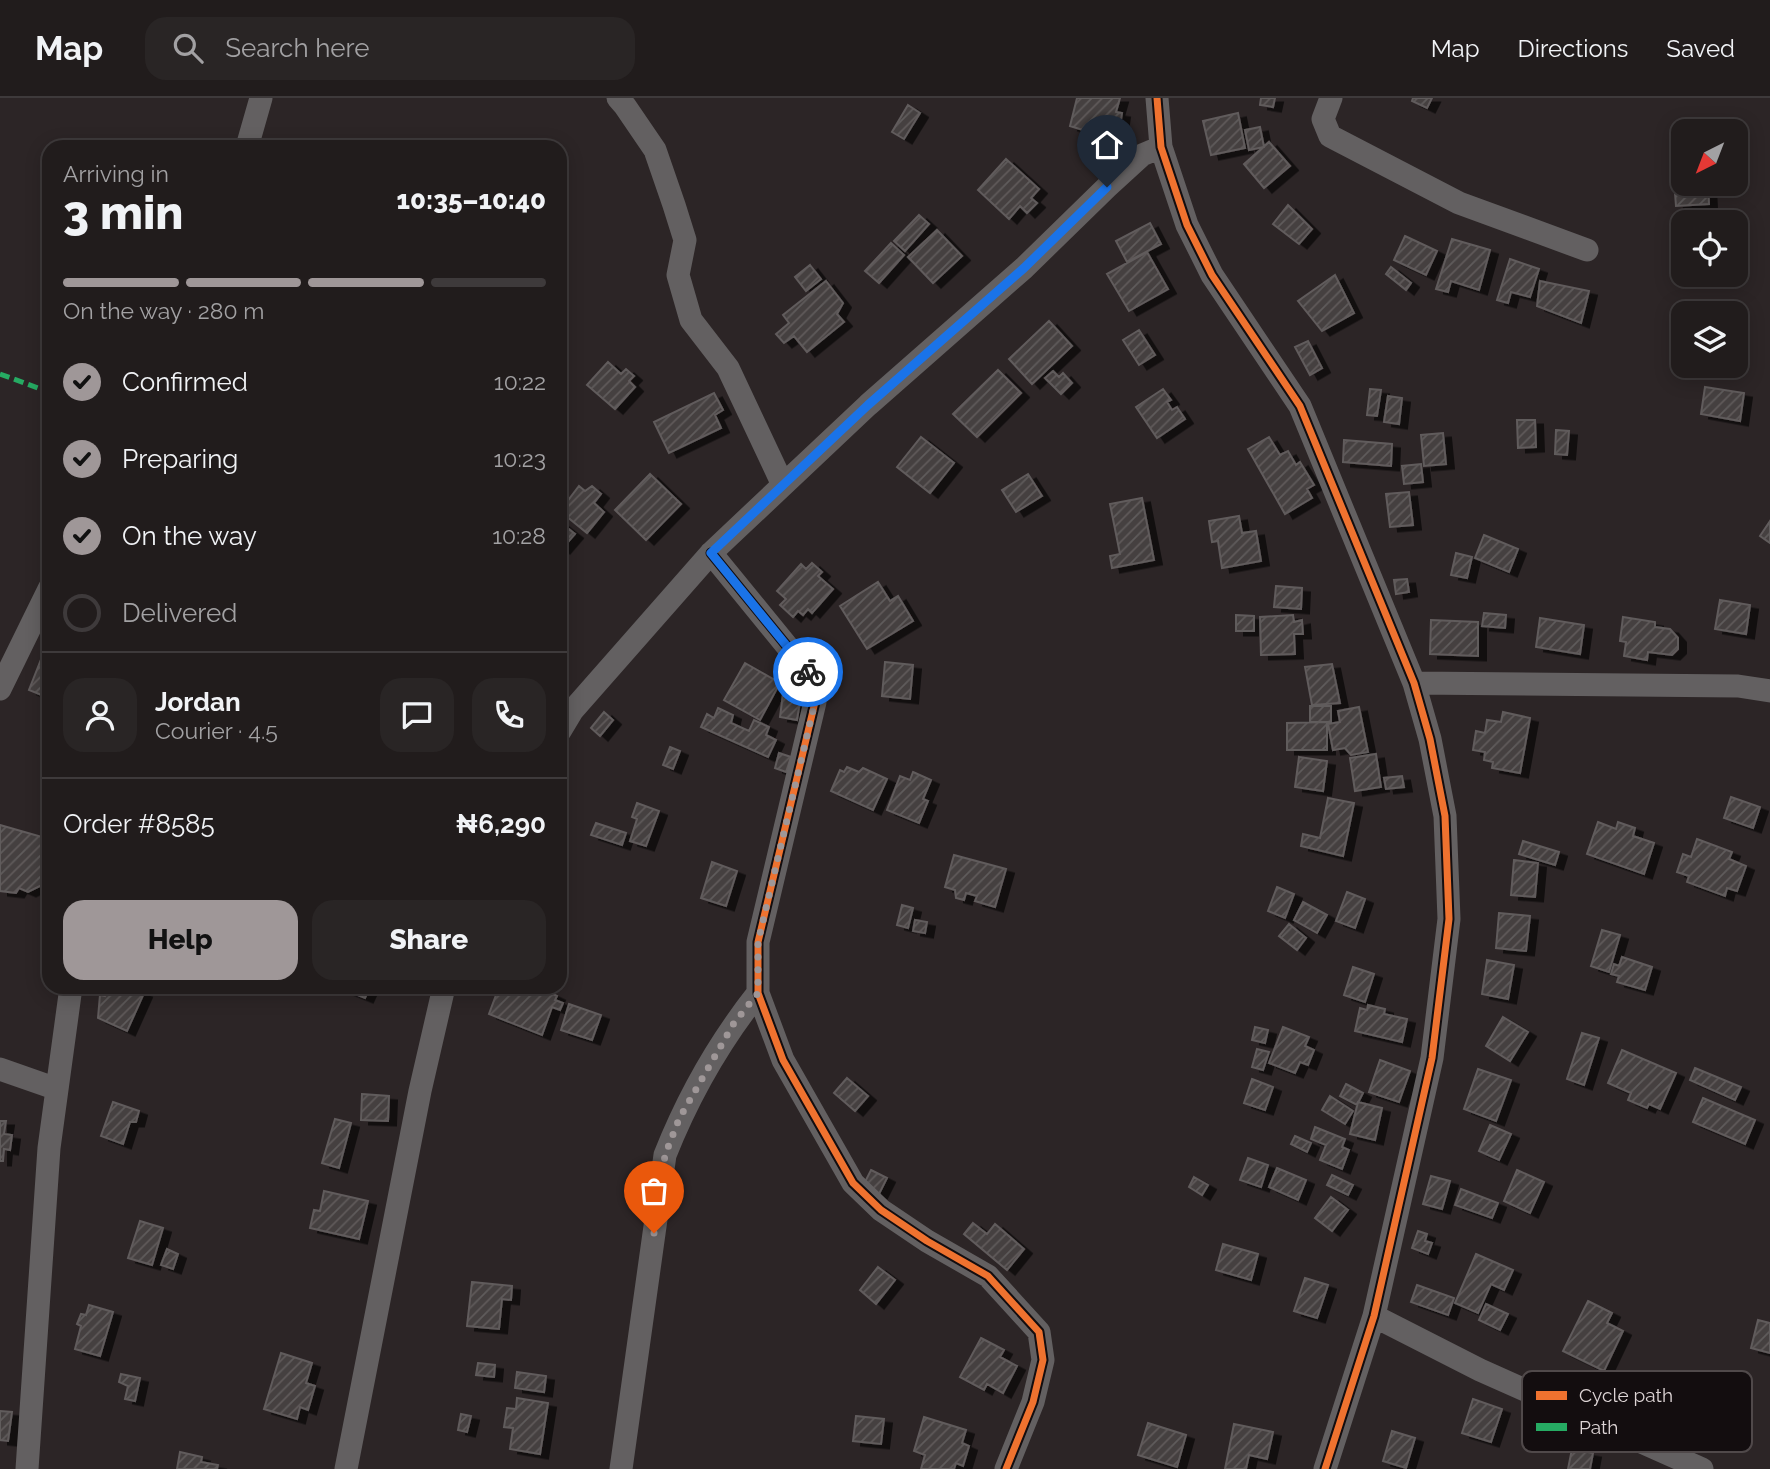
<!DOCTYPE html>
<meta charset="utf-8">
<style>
:root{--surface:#211c1c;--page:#292525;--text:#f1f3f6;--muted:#a2a1a3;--line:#3e3a3b;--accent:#9f9798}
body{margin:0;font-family:Raleway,sans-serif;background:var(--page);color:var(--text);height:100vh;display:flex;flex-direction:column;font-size:26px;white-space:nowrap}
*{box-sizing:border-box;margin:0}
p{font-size:23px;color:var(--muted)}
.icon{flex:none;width:38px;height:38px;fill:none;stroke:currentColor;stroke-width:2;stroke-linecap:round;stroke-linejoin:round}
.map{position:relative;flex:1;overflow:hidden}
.details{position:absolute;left:42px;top:42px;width:525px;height:854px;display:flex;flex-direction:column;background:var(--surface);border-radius:21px;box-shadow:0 4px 18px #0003,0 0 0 2px var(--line)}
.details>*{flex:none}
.needle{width:46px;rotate:222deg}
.tools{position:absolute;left:1671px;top:21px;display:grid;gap:14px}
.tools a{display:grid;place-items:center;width:77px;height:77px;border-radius:14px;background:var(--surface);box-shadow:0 4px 18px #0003,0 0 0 2px var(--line);font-size:35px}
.pin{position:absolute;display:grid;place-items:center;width:60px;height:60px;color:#fff;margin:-72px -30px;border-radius:50% 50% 50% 0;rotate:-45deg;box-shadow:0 0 7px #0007}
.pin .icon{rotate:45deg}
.courier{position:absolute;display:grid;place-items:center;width:70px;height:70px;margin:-35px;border:5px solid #1a73e8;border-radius:50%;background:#fff;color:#222;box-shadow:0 2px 9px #0007}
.summary em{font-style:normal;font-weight:800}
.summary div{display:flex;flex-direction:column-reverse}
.summary{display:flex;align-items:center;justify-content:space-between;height:119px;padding:0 21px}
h1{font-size:46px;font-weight:800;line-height:52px}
.bar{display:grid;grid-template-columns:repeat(4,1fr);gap:10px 7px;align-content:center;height:84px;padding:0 21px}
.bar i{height:9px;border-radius:5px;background:var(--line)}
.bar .selected{background:var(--accent)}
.bar p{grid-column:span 4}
.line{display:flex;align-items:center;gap:18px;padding:0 21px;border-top:2px solid var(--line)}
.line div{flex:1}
.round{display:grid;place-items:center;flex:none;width:74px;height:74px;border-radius:21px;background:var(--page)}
ol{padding:0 21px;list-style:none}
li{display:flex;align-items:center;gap:21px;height:77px}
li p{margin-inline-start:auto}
li .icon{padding:7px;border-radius:50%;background:var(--accent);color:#111;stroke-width:4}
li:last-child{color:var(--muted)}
li i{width:38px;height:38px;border:4px solid var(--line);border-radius:50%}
.action{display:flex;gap:14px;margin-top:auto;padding:14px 21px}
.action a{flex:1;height:80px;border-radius:21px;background:var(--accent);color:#111;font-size:28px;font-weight:800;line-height:80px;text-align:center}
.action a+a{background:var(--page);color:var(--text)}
header{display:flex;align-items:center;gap:42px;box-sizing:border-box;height:98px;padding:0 35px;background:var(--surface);border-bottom:2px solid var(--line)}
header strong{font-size:33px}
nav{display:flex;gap:38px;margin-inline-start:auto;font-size:24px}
.search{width:490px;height:63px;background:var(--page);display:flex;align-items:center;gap:18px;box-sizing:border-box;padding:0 24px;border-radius:21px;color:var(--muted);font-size:26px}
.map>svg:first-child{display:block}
.building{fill:url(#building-hatch);stroke:#615b5c;stroke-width:2;filter:url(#shadow)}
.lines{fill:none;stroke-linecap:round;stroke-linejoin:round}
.minor{stroke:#636061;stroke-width:23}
.quiet{stroke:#26ab63;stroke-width:5;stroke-dasharray:10 5;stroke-linecap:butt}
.cycleway-casing{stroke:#130d0f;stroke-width:11}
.cycleway{stroke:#ef722f;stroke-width:7}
.done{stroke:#9f9798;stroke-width:7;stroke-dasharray:0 12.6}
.route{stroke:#1a73e8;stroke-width:9}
.key{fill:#130d0f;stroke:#50494a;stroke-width:2}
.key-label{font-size:19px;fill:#ddd4d5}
</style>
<header>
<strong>Map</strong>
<div class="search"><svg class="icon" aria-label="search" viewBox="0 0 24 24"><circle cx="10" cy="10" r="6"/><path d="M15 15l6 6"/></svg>Search here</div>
<nav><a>Map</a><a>Directions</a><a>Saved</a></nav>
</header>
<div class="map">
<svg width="1770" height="1371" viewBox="0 0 1770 1371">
<defs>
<pattern id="building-hatch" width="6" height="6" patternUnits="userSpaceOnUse" patternTransform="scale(1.75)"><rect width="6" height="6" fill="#454040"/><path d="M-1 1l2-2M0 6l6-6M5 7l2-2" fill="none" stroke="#5f5b5b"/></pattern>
<filter id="shadow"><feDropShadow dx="8" dy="4.5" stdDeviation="0" flood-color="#0009"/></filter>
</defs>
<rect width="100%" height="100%" fill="#2c2526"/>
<path class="building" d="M1077,0h43l-4,14 6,1 -3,20 -10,-5 -3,9 -36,-11z
M1261,0h14l-2,9 -13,-2z
M1413,0h19l-5,10 -15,-7z
M908,7l12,8 -16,26 -12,-7z
M1238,15l7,35 -34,7 -8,-34z
M1260,29l4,20 -15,3 -4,-20z
M1269,44l21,24 -26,22 -20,-24z
M1006,61l33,30 -8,9 6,5 -10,10 -7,-7 -11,13 -31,-29z
M1684,68v18h24l1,20 -33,2 -3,-39z
M1288,107l24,24 -13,15 -26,-20z
M919,117l10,9 -24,27 -11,-10z
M1150,125l11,21 -34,18 -11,-21z
M937,132l25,26 -29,27 -25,-26z
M1405,138l32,15 -11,24 -32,-15z
M1452,141l38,11 -11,40 -28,-9 -3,11 -12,-3z
M891,145l13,12 -25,28 -14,-12z
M1147,154l21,37 -39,22 -22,-37z
M1510,161l29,10 -9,28 -19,-5 -3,11 -11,-3z
M810,167l11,14 -15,12 -11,-14z
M1391,169l20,16 -5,7 -20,-16z
M1335,177l19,38 -32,18 -24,-30z
M826,183l17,22 -6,11 7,8 -37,30 -13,-16 -10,7 -8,-9 13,-11 -6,-8z
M1540,183l49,10 -8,32 -44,-17z
M1049,223l23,25 -40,38 -23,-25z
M1139,232l16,25 -16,10 -16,-25z
M1308,243l14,27 -12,7 -15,-28z
M608,264l13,12 5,-5 8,7 -5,5 6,6 -20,22 -28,-24z
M998,272l23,23 -44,44 -24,-23z
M1053,273l6,6 4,-4 9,10 -11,11 -16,-16z
M1705,289l39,6 -4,28 -39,-7z
M1163,291l8,11 -4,2 5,8 5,-3 8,12 -28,19 -21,-31z
M1370,291l11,1 -4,26 -10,-1z
M714,295l9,17 -8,5 6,13 -52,25 -15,-31z
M1388,298l14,2 -3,26 -15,-2z
M1517,322h18l1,27 -18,1z
M1556,332l13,1 -2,24 -12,-1z
M1443,335l3,31 -22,2 -3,-31z
M921,339l33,26 -24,30 -33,-26z
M1269,339l11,18 8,-4 8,14 4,-3 14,23 -7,4 5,9 -27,16 -37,-65z
M1344,342l48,4 -1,22 -48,-4z
M1421,366l2,18 -19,2 -2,-18z
M650,376l31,30 -35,36 -31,-30z
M1028,376l14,22 -26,16 -14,-22z
M579,388l6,5 7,-5 9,8 -7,9 10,9 -17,21 -27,-22z
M1409,394l4,33 -23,2 -4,-33z
M1142,400l12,62 -42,8 -2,-12 10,-2 -10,-50z
M1239,418l3,17 14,-2 5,30 -39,7 -4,-27 -6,1 -3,-21z
M1770,423v22l-10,-7z
M560,424l15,12 -13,15 -2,-1z
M1484,437l34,14 -9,23 -34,-14z
M1456,455l16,4 -5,21 -16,-3z
M812,465l10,9 -4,4 15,13 -21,24 -4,-4 -5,6 -5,-4 -5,6 -13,-12 6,-6 -9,-8 24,-27 5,5z
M1407,481l2,13 -13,2 -2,-14z
M878,484l12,19 8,-5 15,25 -46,28 -27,-43z
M1276,488l26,2 -1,21 -27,-2z
M1720,502l30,5 -4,29 -31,-5z
M1484,515l22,2 -1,13 -23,-2z
M1236,517l18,1v15h-18z
M1293,517l1,7 8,-2 1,14h-9l1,20 -34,1 -1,-38z
M1623,519l32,5v5l15,2 8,9v11l-6,6 -24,-3 -1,8 -23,-4 2,-14 -6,-1z
M1540,520l44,7 -4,29 -44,-7z
M1431,522l47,2v34l-48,-2z
M42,559l7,2v39l-20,-8z
M885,564l28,3 -3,34 -28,-3z
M745,565l35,20 -20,37 -36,-20z
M1332,566l8,39 -28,2 -7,-38z
M784,588l18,3 -5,31 -17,-3z
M1310,608h21v16h-21z
M1359,609l9,45 -17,3 -6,-7 -12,2 -5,-26 12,-2 -2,-11z
M718,610l15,7 -2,8 18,8 5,-11 15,7 -3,8 10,5 -8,17 -67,-30 6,-13 7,4z
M604,614l9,8 -13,16 -9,-8z
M1503,614l27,6 -10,55 -28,-5 1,-6 -9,-2 1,-8 -12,-2 3,-19 9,2 2,-13 14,2z
M1327,624v28h-40v-27z
M670,649l10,4 -7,18 -10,-4z
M779,655l12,4 -5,15 -11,-4z
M1376,656l5,33 -26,4 -5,-33z
M1299,659l28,4 -4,30 -28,-4z
M847,669l12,5 4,-4 24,11 -14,31 -42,-19 9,-21 4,2z
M913,674l18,8 -8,19 5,2 -9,22 -32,-13 13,-34 10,4z
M1402,678l2,11 -18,2 -2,-11z
M1731,699l29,10 -7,21 -29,-10z
M1328,700l26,5 -11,53 -42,-10 2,-12 17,4z
M637,705l22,8 -13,35 -16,-5 7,-22 -5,-2z
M1598,724l18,7 2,-7 17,6 -2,8 21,7 -10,31 -57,-20z
M596,725l30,10 -4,12 -31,-10z
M0,727l49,14v22l-7,24 -14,7 -9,-4 -3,5 -16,-2z
M1697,741l35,13 -3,7 17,7 -9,25 -10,-3 -2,8 -38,-14 2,-6 -12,-4 6,-18 8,3z
M1523,743l36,11 -4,13 -36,-11z
M954,757l52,14 -11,38 -20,-6 2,-5 -11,-3 -2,7 -8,-2 -1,-8 -10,-3z
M1514,762l24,3 -3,34 -24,-2z
M712,764l25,9 -11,35 -25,-8z
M1277,789l17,7 -9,24 -17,-7z
M1347,794l18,7 -10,29 -19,-7z
M1303,804l24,13 -10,18 -23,-13z
M902,807l11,3 -5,20 -11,-3z
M1499,815l31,3 -4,35 -30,-3z
M915,822l12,2 -2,11 -12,-2z
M1289,826l17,14 -9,12 -18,-14z
M1602,832l18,5 -11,37 -18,-6z
M1622,859l30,10 -7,23 -28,-8 2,-6 -8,-2 3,-10 5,2z
M1487,862l27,5 -6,34 -26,-5z
M1353,869l21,7 -9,28 -21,-7z
M109,889h22l13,6 -17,38 -29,-13 2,-23 5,1z
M338,889h32l-5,11z
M499,889h39l19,9 -2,4 8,3 -3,7 -8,-3 -10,28 -53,-21z
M569,906l32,11 -9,25 -31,-10z
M1368,907l17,4 -1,5 23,5 -5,23 -47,-11 5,-23 7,2z
M1503,919l25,15 -18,29 -24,-15z
M1255,929l13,3 -3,13 -13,-3z
M1283,929l26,10 -4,9 9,4 -6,15 -8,-3 -5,11 -26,-10z
M1582,935l17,5 -15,47 -17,-6z
M1257,951l12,3 -6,18 -11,-3z
M1622,952l54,23 -16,36 -11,-5 -2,4 -19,-8 3,-7 -23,-10z
M1380,962l30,11 -11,31 -30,-10z
M1695,970l46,19 -6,13 -45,-20z
M1478,971l33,11 -15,41 -32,-12z
M847,980l21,18 -13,15 -21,-18z
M1252,981l21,8 -8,23 -21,-7z
M1346,986l17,9 -6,12 -17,-9z
M362,996l27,2 -1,25 -27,-1z
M1330,998l23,15 -8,13 -23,-14z
M1703,1000l52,22 -10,24 -52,-22z
M113,1004l26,9 -3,11h-6l-7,22 -22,-8z
M1358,1004l24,6 -7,32 -25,-6z
M335,1021l16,4 -12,45 -17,-5z
M0,1023h6l-2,13 8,1 -2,15 -6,-1 -1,12h-3z
M1490,1027l21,9 -12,26 -20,-9z
M1315,1029l30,12 -3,8 7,3 -7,19 -22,-9 6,-15 -15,-6z
M1295,1038l16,7 -4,9 -16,-8z
M1248,1060l20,7 -7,22 -21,-7z
M1277,1070l29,12 -8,20 -29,-13z
M871,1072l16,8 -8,16 -16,-8z
M1517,1072l27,12 -14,31 -26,-12z
M1332,1077l21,10 -5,10 -21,-10z
M1431,1078l19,5 -8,28 -19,-5z
M1194,1079l14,8 -6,10 -13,-8z
M1461,1091l37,14 -6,15 -37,-13z
M324,1093l44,10 -9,38 -49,-11 4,-18 6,1z
M1331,1099l17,13 -16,21 -17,-13z
M140,1123l23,7 -11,37 -24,-7z
M973,1125l14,11 8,-10 29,25 -17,21 -43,-36z
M1418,1133l9,3 -2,7 7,2 -4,11 -16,-6z
M1223,1146l35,10 -7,26 -35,-10z
M167,1151l11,5 -5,15 -12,-4z
M1476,1156l37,16 -9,20 -13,-6 -13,29 -23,-10z
M878,1169l17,13 -19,24 -16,-14z
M1305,1180l23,7 -11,33 -23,-7z
M472,1184l40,4 -1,14 -9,-1 -3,30 -32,-3z
M1417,1187l37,13 -6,17 -37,-13z
M1588,1203l24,12 -5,10 16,8 -19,40 -41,-20z
M1486,1206l22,10 -8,16 -21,-10z
M89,1207l24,7 -13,44 -25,-7 6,-23 -4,-2 4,-10 5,1z
M1758,1222l12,3v30l-19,-5z
M981,1240l23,12 -4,7 17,9 -14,27 -16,-9 -3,6 -24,-13z
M281,1255l31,10 -6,20 9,3 -7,24 -8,-3 -3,12 -33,-10z
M478,1265l17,2 -1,12 -18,-2z
M517,1274l29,4 -2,16 -29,-4z
M121,1276l19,4 -5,23 -10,-2 3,-13 -9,-4z
M517,1300l31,5 -8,51 -30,-5 3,-21 -9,-1 3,-19 9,1z
M1473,1301l29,10 -11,33 -29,-9z
M0,1313l12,1 -4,29 -8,-1z
M461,1316l10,2 -4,16 -9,-2z
M856,1318l28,3 -3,25 -28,-3z
M924,1319l42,13 -4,13 7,3 -6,20 -7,-3 -2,6h-33l4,-14 -11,-4z
M1148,1325l38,12 -9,32 -39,-12z
M1234,1326l39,8 -6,27 -18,-4 -3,14h-21z
M1392,1333l23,7 -9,30 -23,-7z
M1572,1351l21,4 -3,16h-22z
M180,1354l22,5 -1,5 17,3 -1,4h-40z"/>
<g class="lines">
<path class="minor" d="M618,0l7,8 30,44 19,55 11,35 -7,35 13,45 37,48 55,117
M1157,0l4,49 26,78 25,50 88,131 114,277 16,56 15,77 4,103 -17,139 -58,258 -49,153
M1331,0l-8,21 7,17 129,67 128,47
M247,49l14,-49
M711,455l97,119 7,30 -57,240v51l25,67 70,123 28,27 46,31 61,35 51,56 4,28 -10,42 -27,67
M1414,585l324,3 32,5
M0,591l49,-100
M560,633l12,-20 139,-158 157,-148 156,-137 83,-81 35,-32 19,-8
M0,971l57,20
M1374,1218l106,54 222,99
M27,1371l22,-321 22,-161
M346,1371l74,-378 24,-104
M621,1371l44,-314c23,-58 55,-114 93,-162"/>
<path class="quiet" d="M0,276l49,18"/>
<defs>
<path id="cycleway" d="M1157,0l4,49 26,78 25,50 88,131 114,277 16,56 15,77 4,103 -17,139 -58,258 -49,153
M711,455l97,119 7,30 -57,240v51l25,67 70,123 28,27 46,31 61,35 51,56 4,28 -10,42 -27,67"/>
</defs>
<use href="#cycleway" class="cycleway-casing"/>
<use href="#cycleway" class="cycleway"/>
</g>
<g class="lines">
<path class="done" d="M654,1135l11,-78 14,-36 55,-96 24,-30v-51l57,-240 -7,-30"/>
<path class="route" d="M808,574l-97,-119 157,-148 156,-137 83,-81"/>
</g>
<rect x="1522" y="1273" width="230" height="81" rx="10" class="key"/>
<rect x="1536" y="1293" width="31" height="9" fill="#ef722f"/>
<rect x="1536" y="1325" width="31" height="8" fill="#26ab63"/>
<g class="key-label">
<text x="1579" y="1304">Cycle path</text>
<text x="1579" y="1336">Path</text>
</g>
</svg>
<div class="tools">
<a><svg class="needle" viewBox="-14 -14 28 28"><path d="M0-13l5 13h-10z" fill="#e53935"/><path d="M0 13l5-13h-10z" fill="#a2a1a3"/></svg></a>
<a><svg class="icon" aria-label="locate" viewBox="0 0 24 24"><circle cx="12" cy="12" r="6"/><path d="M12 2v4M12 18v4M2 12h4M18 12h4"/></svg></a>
<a><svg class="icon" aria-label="layers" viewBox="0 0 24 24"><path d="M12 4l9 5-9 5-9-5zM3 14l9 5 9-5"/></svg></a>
</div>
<div class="pin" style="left:654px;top:1135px;background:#ea580c"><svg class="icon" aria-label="bag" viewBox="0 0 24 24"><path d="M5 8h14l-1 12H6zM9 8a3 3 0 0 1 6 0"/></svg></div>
<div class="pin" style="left:1107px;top:89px;background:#1f2937"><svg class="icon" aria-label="home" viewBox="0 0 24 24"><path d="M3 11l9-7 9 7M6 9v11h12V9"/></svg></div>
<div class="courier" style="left:808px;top:574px"><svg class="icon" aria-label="bike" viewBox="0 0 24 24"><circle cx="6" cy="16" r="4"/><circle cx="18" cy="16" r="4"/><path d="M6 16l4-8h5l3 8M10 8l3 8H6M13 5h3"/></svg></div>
<section class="details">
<div class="summary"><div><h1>3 min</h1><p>Arriving in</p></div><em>10:35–10:40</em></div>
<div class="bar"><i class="selected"></i><i class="selected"></i><i class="selected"></i><i></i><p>On the way · 280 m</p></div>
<ol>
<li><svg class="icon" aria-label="check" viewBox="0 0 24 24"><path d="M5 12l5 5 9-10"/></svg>Confirmed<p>10:22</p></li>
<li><svg class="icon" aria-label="check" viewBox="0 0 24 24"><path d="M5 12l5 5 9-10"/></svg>Preparing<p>10:23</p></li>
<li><svg class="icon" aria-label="check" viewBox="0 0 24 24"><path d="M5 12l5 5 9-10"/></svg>On the way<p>10:28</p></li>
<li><i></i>Delivered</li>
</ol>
<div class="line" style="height:126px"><a class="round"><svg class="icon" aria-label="person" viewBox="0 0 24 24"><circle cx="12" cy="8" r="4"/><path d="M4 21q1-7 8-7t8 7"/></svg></a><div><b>Jordan</b><p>Courier · 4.5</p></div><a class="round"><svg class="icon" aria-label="chat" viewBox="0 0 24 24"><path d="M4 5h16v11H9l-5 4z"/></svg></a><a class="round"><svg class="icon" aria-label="phone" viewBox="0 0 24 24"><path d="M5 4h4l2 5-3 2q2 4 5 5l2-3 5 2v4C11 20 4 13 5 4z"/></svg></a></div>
<div class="line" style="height:91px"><div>Order #8585</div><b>₦6,290</b></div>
<div class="action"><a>Help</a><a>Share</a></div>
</section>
</div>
